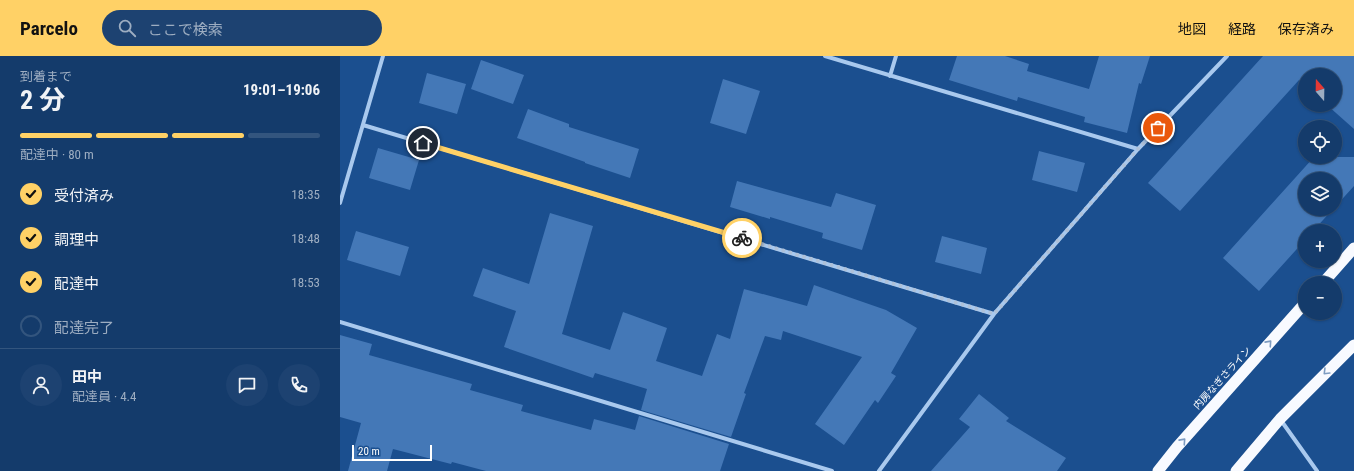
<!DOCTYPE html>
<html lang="ja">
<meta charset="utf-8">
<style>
:root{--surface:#143b6b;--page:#1d4271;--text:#f1f3f6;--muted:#9dadc1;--line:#33557e;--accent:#ffd166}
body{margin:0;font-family:"Roboto Condensed","Noto Sans JP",sans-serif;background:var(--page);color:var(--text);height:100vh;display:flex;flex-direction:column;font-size:15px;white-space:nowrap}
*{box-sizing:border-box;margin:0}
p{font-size:13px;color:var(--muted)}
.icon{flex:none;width:22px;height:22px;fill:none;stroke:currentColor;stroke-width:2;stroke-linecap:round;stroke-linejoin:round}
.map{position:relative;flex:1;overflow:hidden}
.side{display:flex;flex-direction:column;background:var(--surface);width:340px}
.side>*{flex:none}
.needle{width:26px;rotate:340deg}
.buttons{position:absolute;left:958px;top:12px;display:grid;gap:8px}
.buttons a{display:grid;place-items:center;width:44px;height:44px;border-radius:50%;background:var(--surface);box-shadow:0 1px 3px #0004,0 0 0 1px var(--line);font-size:20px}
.scale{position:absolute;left:12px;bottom:10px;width:80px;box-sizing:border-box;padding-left:4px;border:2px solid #fff;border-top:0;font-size:11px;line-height:14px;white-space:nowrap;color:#fff;-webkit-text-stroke:3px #1b4f8f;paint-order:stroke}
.pin{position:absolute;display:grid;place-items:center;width:34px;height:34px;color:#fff;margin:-17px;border:2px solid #fff;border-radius:50%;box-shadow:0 1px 4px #0007}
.courier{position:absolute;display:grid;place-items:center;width:40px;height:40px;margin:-20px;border:3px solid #ffd166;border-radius:50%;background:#fff;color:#222;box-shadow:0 1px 5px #0007}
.overview em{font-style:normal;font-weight:700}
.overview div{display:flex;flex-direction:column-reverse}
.overview{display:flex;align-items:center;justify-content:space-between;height:68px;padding:0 20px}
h1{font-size:26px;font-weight:700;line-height:30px}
.bar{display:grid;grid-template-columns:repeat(4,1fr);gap:6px 4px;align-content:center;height:48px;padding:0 20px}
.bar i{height:5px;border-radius:3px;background:var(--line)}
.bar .on{background:var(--accent)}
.bar p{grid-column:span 4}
.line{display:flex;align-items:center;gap:10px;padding:0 20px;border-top:1px solid var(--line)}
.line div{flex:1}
.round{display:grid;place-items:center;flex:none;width:42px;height:42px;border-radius:21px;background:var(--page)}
ol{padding:0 20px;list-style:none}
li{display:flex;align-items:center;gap:12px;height:44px}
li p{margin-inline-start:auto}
li .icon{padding:4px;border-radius:50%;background:var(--accent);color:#111;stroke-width:4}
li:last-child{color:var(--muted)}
li i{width:22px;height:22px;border:2px solid var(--line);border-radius:50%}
header{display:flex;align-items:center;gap:24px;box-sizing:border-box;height:56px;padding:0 20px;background:var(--accent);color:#111}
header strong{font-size:19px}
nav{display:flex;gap:22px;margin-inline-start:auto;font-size:14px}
.search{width:280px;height:36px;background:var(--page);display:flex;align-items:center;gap:10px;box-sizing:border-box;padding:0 14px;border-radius:22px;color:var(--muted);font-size:15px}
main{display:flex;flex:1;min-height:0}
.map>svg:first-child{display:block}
.building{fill:#4478b7}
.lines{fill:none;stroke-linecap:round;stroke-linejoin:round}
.minor{stroke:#a9c9ee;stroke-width:4}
.trunk{stroke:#f8faff;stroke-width:11}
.oneway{stroke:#7e9cc1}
.done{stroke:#afc1d8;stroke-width:4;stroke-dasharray:0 7.2}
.route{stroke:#ffd166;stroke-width:5}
.labels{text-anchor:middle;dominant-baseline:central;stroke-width:4;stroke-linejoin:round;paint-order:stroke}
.street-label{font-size:10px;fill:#fff;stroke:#1b4f8f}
</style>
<header>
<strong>Parcelo</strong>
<div class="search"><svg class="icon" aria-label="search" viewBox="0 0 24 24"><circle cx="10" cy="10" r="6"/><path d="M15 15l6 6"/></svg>ここで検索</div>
<nav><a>地図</a><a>経路</a><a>保存済み</a></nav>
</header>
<main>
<section class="side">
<div class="overview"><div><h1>2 分</h1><p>到着まで</p></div><em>19:01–19:06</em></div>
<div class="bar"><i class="on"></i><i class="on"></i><i class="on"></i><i></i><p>配達中 · 80 m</p></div>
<ol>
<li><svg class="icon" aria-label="check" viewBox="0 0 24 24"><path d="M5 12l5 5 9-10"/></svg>受付済み<p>18:35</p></li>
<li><svg class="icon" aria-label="check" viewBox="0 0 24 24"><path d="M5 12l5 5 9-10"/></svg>調理中<p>18:48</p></li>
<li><svg class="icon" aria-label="check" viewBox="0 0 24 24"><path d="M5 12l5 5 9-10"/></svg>配達中<p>18:53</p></li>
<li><i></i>配達完了</li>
</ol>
<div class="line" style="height:72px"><a class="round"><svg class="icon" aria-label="person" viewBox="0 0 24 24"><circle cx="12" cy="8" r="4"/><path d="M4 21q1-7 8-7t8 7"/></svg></a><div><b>田中</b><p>配達員 · 4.4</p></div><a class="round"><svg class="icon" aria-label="chat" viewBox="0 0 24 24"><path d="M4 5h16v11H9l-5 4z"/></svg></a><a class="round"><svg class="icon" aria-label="phone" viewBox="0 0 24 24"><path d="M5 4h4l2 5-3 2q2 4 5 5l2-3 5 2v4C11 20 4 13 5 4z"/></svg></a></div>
</section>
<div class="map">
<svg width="1014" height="415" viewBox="0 0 1014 415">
<rect width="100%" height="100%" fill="#1b4f8f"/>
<path class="building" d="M617,0h48l24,8 -2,7 62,18 10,-33h51l-9,28 -2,-1 -12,50 -43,-11 1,-5 -67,-20 -1,4 -68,-21z
M923,0h91v73l-27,-24h8v-30h-30v10l-6,-5 -119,131 -32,-28z
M141,4l43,15 -11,29 -42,-15z
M87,17l39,11 -9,30 -38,-11z
M383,23l37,12 -14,43 -36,-11z
M188,53l41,15v3l70,22 -9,29 -45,-15v-1l-68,-24z
M38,92l41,12 -9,30 -41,-12z
M699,95l46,12 -8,29 -45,-12z
M974,101h40v29l-19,21v-28h-30v30h28l-20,22h-8v9l-46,51 -36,-33z
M397,125l94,26 5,-14 40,12 -14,45 -40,-12 1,-5 -53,-16v2l-40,-12z
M210,157l43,13 -31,108 48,16 13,-38 44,16 -11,33 46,15 15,-42 13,5 14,-50 63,17 7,-21 72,25 31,18 -26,45 5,3 -18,27 -3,-3 -31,45 -29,-21 47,-67 -79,-26 -2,9 -16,-4 -21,57 2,1 -15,43 -90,-27 6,-21 -52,-16 -2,5 -89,-31 12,-36 -43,-15 10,-28 46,16z
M16,175l53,16 -9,29 -53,-16z
M602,180l45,12 -6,26 -46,-12z
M0,279l32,9 -3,11 103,29 -2,6 53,15 -2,6 70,19 3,-11 41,11 4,-14 90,28 -9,27h-234l-34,-9 -1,2 -58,-15 -6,22h-39l13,-48 -21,-6z
M639,338l30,24 -3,3 60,37 -9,13h-126l39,-44 -11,-8z"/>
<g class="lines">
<path class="minor" d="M485,0l313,93
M550,20l6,-20
M23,69l631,189
M0,147l43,-147
M0,266l492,149
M940,363l37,52
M539,415l115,-157 144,-165 89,-93"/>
<path class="trunk" d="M983,227l31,-35
M818,415l19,-24 128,-144
M896,415l44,-52 74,-74"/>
</g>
<defs><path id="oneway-chevron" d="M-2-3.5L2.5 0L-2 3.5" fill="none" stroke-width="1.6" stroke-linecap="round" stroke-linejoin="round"/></defs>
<g class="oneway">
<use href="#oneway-chevron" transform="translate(929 287) rotate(-48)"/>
<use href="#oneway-chevron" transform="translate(986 316) rotate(135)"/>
<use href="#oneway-chevron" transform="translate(843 385) rotate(-48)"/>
</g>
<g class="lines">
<path class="done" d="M402,182l252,76 144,-165 20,-21"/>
<path class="route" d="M83,87l319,95"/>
</g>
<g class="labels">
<g class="street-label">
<text transform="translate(882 322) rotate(-48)">内房なぎさライン</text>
</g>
</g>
</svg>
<div class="buttons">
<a><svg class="needle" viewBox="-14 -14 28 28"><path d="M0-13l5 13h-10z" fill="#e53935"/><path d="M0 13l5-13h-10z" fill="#9dadc1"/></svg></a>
<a><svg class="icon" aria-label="locate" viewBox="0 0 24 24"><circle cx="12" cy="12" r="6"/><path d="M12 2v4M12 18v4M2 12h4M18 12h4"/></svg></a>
<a><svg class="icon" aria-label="layers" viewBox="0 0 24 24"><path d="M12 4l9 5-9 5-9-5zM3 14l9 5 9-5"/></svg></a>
<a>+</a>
<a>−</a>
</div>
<div class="scale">20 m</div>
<div class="pin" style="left:818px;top:72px;background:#ea580c"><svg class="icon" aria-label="bag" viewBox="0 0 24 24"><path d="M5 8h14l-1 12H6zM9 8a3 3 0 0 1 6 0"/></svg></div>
<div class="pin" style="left:83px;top:87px;background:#1f2937"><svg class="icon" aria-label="home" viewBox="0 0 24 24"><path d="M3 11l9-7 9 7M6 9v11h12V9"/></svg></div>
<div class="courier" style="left:402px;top:182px"><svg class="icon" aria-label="bike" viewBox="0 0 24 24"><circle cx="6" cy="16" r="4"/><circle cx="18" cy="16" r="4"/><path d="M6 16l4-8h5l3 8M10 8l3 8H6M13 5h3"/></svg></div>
</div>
</main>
